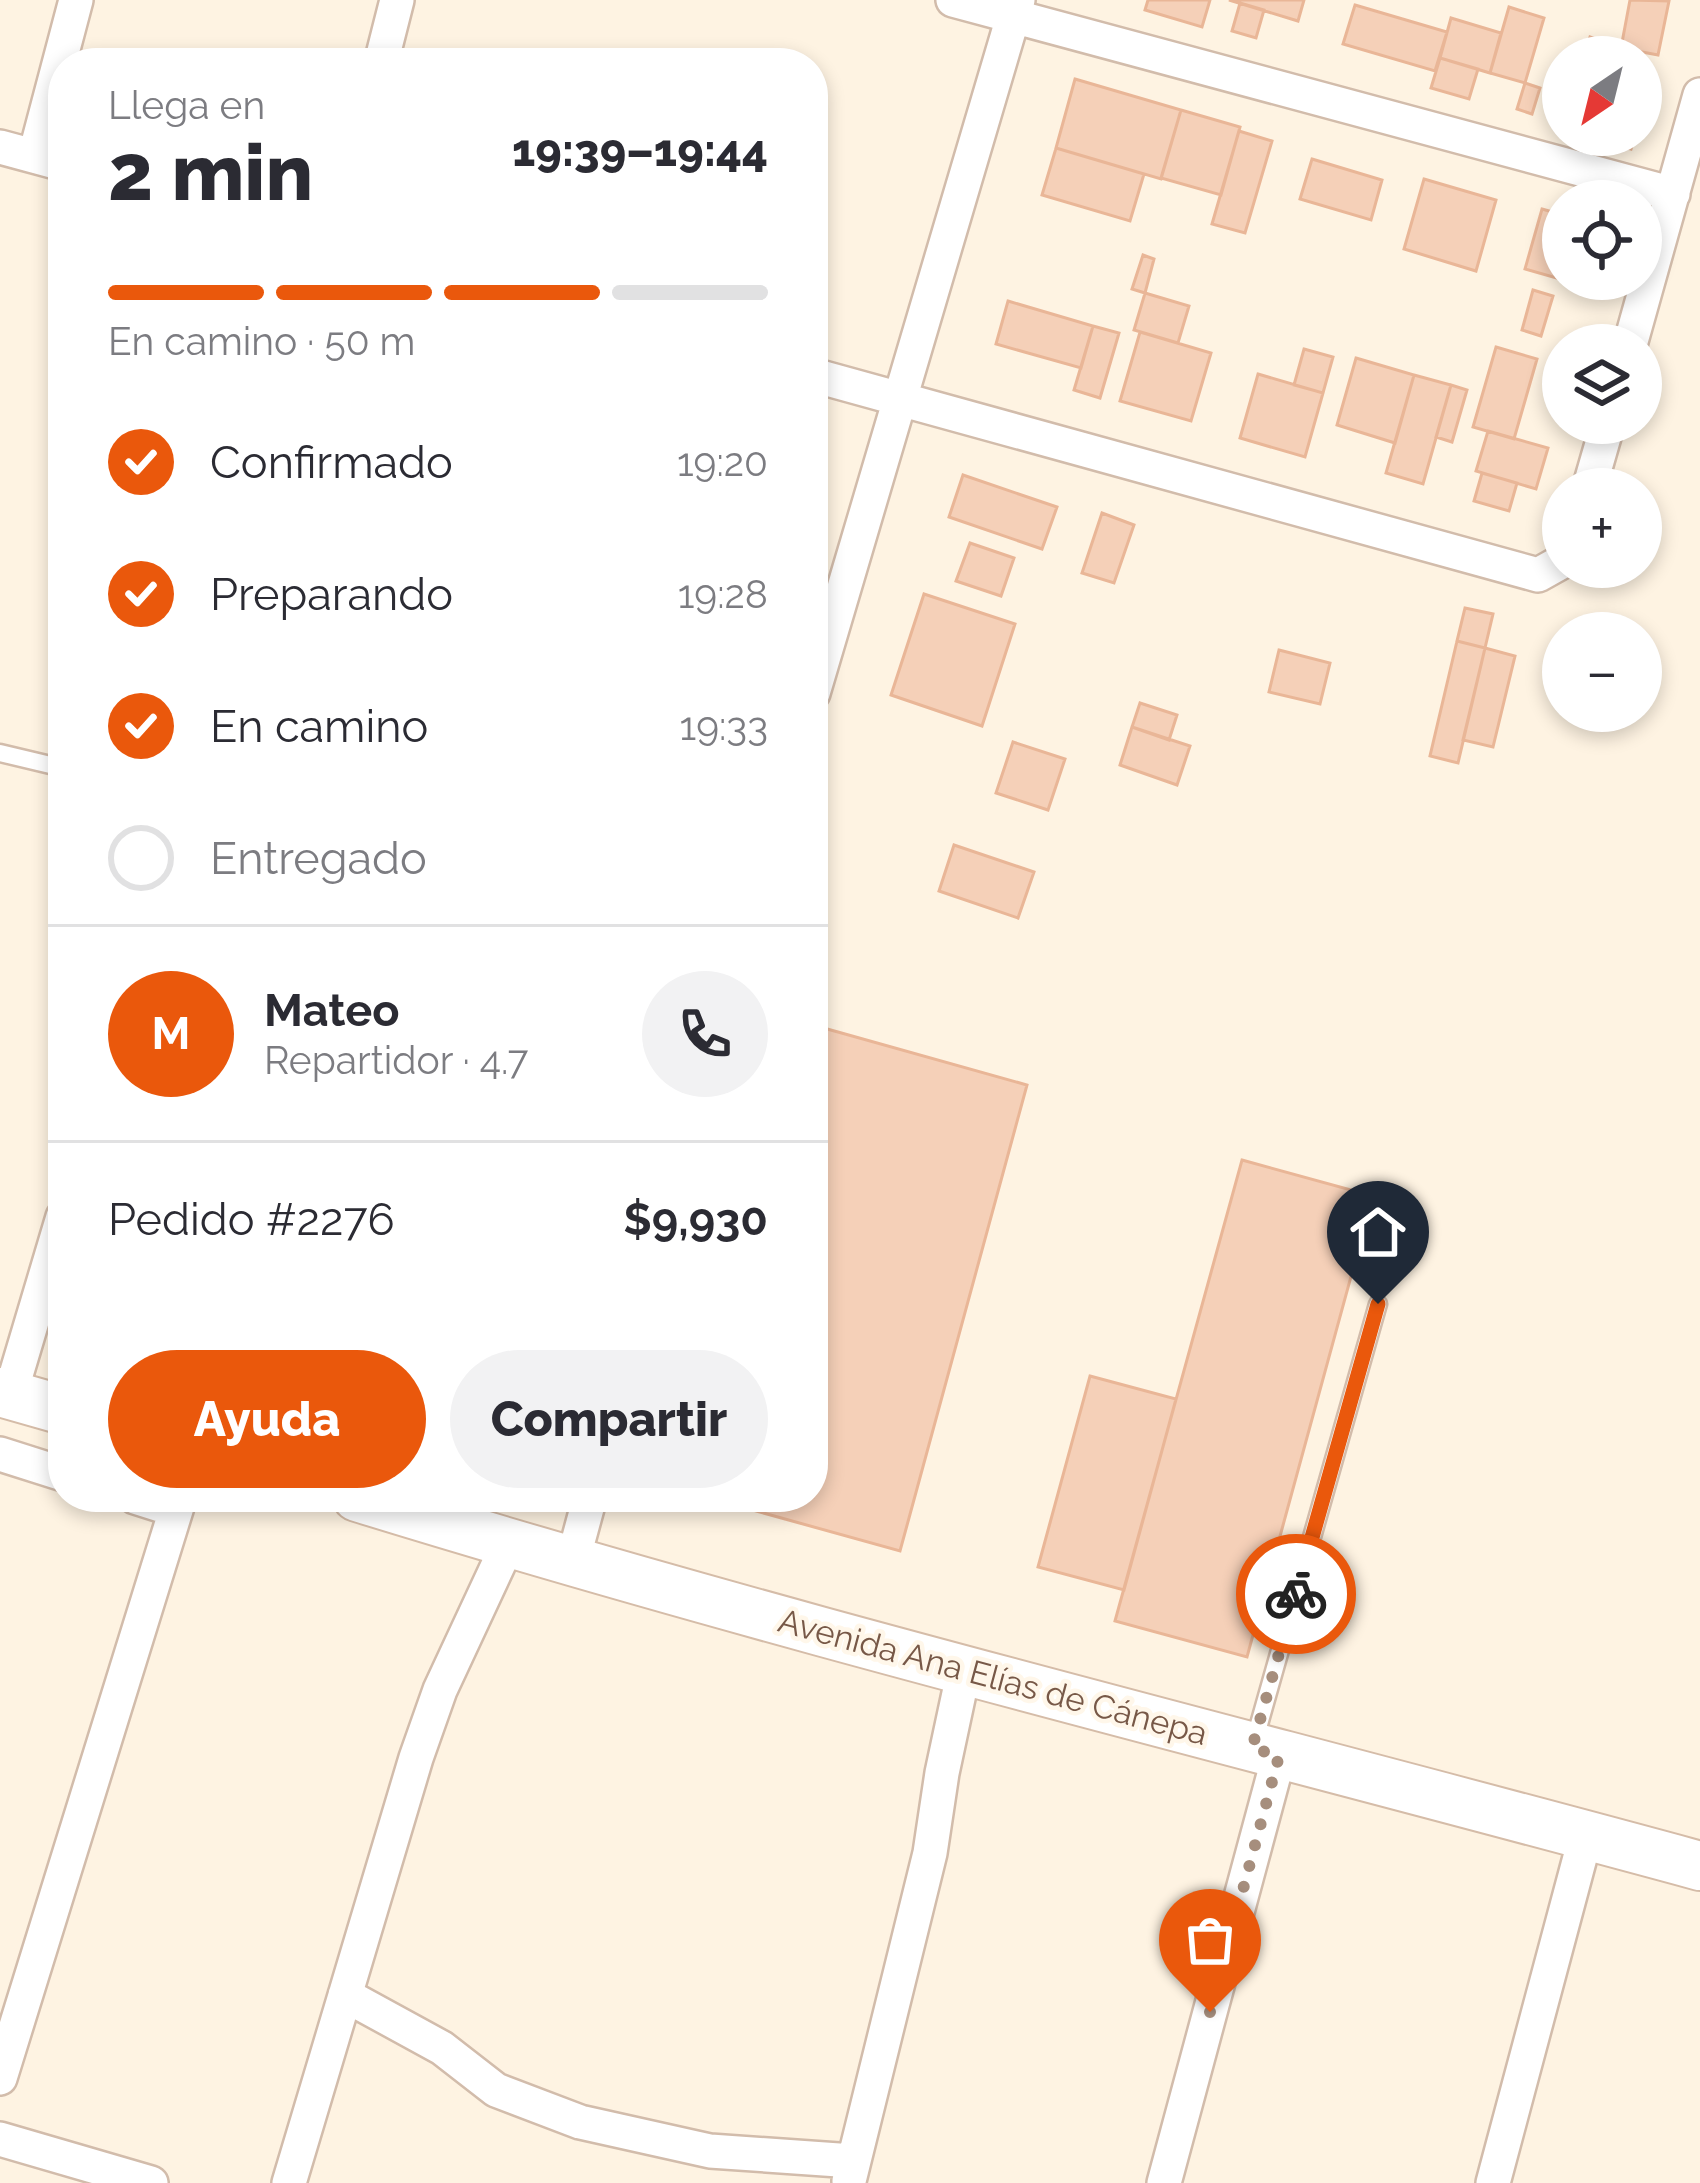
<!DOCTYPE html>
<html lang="es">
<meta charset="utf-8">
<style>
:root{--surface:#fff;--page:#f2f2f3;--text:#2b2b33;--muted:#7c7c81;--line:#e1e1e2;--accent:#ea580c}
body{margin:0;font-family:Raleway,sans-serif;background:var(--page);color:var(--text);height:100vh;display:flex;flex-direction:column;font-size:45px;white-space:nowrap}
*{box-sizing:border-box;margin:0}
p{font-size:39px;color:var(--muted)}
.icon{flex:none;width:66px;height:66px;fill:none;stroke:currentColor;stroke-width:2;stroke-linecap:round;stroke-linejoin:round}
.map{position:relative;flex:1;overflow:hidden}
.panel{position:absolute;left:48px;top:48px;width:780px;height:1464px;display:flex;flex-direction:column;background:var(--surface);border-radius:48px;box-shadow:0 6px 18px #0003}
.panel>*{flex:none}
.needle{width:78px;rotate:215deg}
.tools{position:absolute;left:1542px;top:36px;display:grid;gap:24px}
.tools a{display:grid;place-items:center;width:120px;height:120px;border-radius:50%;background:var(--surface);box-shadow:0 6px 18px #0003;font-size:60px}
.pin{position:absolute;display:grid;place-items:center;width:102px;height:102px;color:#fff;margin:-123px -51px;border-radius:50% 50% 50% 0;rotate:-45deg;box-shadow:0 0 12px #0007}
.pin .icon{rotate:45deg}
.courier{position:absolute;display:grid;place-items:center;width:120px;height:120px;margin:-60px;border:9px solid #ea580c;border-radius:50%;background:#fff;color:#222;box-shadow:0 3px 15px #0007}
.head em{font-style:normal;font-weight:800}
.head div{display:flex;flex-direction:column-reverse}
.head{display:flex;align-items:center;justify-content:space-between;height:204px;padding:0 60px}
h1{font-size:78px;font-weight:800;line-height:90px}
.bar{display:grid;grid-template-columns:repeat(4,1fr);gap:18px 12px;align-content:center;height:144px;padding:0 60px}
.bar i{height:15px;border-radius:9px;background:var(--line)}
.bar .on{background:var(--accent)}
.bar p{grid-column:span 4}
.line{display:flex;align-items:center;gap:30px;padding:0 60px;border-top:3px solid var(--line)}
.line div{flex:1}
.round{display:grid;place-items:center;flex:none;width:126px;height:126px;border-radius:63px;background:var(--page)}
ol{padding:0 60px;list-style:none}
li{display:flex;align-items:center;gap:36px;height:132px}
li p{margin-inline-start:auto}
li .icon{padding:12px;border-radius:50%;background:var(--accent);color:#fff;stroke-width:4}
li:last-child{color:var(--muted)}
li i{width:66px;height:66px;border:6px solid var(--line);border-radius:50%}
.action{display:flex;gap:24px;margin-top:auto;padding:24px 60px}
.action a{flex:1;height:138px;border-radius:72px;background:var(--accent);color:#fff;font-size:48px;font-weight:800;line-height:138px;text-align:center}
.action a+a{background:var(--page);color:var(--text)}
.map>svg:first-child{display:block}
.building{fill:#f5d0b8;stroke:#e9b697;stroke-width:3}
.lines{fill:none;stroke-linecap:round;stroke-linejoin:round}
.service-casing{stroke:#d2bcab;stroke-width:21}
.minor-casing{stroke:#d2bcab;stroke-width:38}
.secondary-casing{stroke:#d5bca8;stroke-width:52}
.service{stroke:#fff;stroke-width:16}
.minor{stroke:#fff;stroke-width:33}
.secondary{stroke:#fff;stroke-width:48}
.done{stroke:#a68e7d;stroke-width:12;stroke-dasharray:0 21.6}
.route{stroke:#ea580c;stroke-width:15}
.labels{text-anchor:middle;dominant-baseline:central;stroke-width:9;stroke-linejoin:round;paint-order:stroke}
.street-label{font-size:33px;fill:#775847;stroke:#fff7ea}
</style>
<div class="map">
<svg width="1700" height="2183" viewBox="0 0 1700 2183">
<rect width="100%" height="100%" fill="#fef3e2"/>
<path class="building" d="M1148,0h62l-8,27 -57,-17z
M1229,0h75l-6,21z
M1630,0l39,1 -11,54 -37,-7z
M1240,3l24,7 -8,28 -24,-7z
M1355,5l92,27 -12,39 -92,-27z
M1509,7l35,11 -19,65 -35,-10z
M1451,18l50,15 -11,40 -50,-15z
M1590,37l35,13 -2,7h-39z
M1440,58l38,11 -9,30 -38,-11z
M1075,79l106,31 -20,69 -105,-31z
M1525,83l15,5 -8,26 -15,-5z
M1181,110l59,17 -19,68 -60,-17z
M1239,131l33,10 -27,92 -33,-9z
M1600,135h35l-4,14 -33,-10z
M1056,148l88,26 -14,47 -88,-26z
M1312,159l70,21 -11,40 -71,-21z
M1424,179l72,21 -20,71 -72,-22z
M1542,209l21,6v64h28l-3,8 -63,-18z
M1143,255l11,4 -9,34 -13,-4z
M1533,290l20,6 -12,40 -19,-6z
M1145,293l44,13 -11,37 -44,-13z
M1008,301l85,25 -12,42 -85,-24z
M1093,326l26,7 -19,65 -26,-8z
M1140,332l71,21 -20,68 -71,-20z
M1496,347l41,12 -23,80 -41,-12z
M1304,349l29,8 -10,36 -29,-8z
M1356,358l58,17 -19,68 -58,-18z
M1258,374l65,19 -18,64 -65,-19z
M1414,375l37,10 -28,99 -37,-11z
M1451,385l16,5 -15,52 -16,-5z
M1488,431l60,17 -12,41 -60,-18z
M1482,473l35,10 -8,28 -35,-10z
M963,475l94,32 -15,42 -93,-32z
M1102,513l32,12 -20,58 -32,-10z
M970,543l44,15 -13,38 -45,-15z
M924,594l91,30 -33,102 -91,-31z
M1465,608l28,6 -8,34 -28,-7z
M1457,641l28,7 -27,115 -28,-7z
M1485,648l30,8 -22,91 -30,-7z
M1279,650l51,13 -10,41 -51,-12z
M1140,703l37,12 -8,25 -37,-13z
M1132,727l58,19 -13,39 -57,-20z
M1013,742l52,17 -17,51 -52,-17z
M954,845l80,27 -16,46 -79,-27z
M813,1025l214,60 -127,466 -194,-54h107z
M1242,1160l131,36 -126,461 -132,-36z
M1090,1376l86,23 -52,191 -86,-23z"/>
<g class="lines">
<defs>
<path id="service" d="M0,753l63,15
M1254,1742l124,-438"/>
<path id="minor" d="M953,0l720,194
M381,63l16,-63
M0,147l63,17
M35,155l41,-155
M1630,345l70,-250
M813,375l725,200 25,-14
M1589,489l19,-66
M813,693l205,-693
M10,1395l53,-178
M0,1454l63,20
M135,1497l41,13
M573,1560l17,-63
M345,1995l97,53 54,42 84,32 130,29 143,10
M0,2078l180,-581
M0,2139l151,44
M849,2181l81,-328 12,-80 22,-103
M289,2183l127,-425 24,-68 68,-146
M1164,2183l115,-427
M1493,2183l93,-348"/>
<path id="secondary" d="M0,1392l63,18
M357,1497c444,137 895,247 1343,369"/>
</defs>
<use href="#service" class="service-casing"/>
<use href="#minor" class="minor-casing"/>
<use href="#secondary" class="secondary-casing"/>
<use href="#service" class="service"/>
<use href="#minor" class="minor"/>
<use href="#secondary" class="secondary"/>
</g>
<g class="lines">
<path class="done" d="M1210,2012l69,-256 -27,-8 44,-154"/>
<path class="route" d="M1296,1594l82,-290"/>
</g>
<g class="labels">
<g class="street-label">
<text transform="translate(993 1677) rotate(15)">Avenida Ana Elías de Cánepa</text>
</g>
</g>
</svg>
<div class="tools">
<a><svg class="needle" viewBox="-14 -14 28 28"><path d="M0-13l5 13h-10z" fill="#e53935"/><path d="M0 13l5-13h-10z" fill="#7c7c81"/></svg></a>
<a><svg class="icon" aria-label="locate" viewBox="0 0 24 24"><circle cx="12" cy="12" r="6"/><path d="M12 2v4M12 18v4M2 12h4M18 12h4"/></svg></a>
<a><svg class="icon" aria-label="layers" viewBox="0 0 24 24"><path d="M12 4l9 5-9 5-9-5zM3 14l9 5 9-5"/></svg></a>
<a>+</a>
<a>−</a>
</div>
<div class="pin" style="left:1210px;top:2012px;background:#ea580c"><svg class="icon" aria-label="bag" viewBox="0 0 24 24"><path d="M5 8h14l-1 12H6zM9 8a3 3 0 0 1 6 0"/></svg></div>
<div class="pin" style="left:1378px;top:1304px;background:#1f2937"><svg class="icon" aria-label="home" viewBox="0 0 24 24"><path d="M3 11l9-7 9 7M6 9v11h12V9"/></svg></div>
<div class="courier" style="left:1296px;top:1594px"><svg class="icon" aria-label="bike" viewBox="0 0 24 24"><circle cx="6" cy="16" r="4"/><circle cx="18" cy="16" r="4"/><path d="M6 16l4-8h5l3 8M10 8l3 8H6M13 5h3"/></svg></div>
<section class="panel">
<div class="head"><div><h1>2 min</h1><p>Llega en</p></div><em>19:39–19:44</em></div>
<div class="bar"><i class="on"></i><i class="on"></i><i class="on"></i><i></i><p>En camino · 50 m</p></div>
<ol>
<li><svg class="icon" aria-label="check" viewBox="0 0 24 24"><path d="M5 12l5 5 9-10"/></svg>Confirmado<p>19:20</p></li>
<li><svg class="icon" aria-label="check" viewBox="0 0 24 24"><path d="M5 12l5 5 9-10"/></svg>Preparando<p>19:28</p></li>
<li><svg class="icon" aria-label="check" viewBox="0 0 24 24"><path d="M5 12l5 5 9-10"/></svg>En camino<p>19:33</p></li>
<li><i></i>Entregado</li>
</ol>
<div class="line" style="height:216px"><b class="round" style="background:var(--accent);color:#fff">M</b><div><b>Mateo</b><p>Repartidor · 4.7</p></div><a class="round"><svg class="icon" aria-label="phone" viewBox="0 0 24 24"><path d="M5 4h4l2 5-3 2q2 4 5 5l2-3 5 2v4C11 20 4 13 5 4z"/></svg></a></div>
<div class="line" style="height:156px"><div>Pedido #2276</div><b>$9,930</b></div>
<div class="action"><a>Ayuda</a><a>Compartir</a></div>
</section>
</div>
